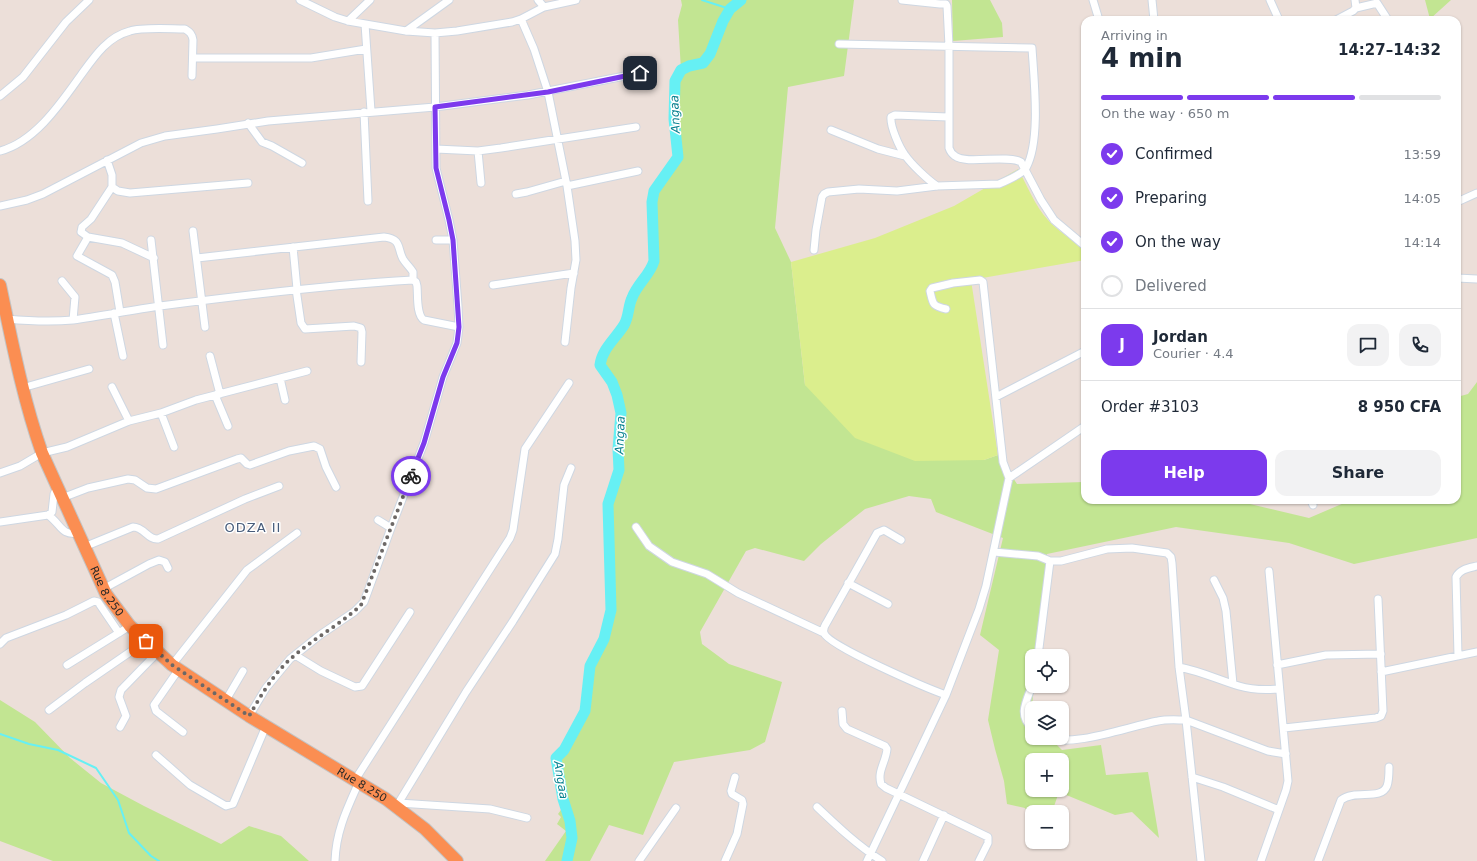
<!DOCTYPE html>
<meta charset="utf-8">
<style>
:root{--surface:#fff;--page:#f2f2f3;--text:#1f2937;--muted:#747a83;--line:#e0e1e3;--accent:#7c3aed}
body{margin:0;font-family:"DejaVu Sans",sans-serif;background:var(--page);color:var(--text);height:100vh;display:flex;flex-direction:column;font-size:15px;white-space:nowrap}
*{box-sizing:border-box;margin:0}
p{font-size:13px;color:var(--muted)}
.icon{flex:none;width:22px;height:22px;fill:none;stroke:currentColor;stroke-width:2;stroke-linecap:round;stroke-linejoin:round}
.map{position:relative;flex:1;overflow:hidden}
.panel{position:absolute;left:1081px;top:16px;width:380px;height:488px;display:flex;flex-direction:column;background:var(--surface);border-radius:12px;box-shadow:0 1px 3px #0004}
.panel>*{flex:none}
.controls{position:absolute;left:1025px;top:649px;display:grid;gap:8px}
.controls a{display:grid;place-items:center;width:44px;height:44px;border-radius:8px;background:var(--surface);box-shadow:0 1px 3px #0004;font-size:20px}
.pin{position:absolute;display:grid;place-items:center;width:34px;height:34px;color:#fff;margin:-17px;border-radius:8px;box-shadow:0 2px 6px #0006}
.courier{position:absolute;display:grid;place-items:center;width:40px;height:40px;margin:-20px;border:3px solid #7c3aed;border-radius:50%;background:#fff;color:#222;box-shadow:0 1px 5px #0007}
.headline em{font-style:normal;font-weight:700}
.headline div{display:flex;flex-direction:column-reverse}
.headline{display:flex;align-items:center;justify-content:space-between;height:68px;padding:0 20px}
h1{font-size:26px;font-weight:700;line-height:30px}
.bar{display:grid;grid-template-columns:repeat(4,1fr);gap:6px 4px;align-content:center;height:48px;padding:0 20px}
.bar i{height:5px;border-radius:3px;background:var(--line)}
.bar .active{background:var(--accent)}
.bar p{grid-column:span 4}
.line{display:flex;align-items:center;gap:10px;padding:0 20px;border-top:1px solid var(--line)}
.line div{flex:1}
.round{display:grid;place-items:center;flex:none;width:42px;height:42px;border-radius:12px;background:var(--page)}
ol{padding:0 20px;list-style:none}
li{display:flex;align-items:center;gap:12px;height:44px}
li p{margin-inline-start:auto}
li .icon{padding:4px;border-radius:50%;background:var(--accent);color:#fff;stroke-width:4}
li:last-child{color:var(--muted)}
li i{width:22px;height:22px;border:2px solid var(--line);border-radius:50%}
.button{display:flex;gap:8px;margin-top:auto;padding:8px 20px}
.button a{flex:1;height:46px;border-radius:12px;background:var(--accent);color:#fff;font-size:16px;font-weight:700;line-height:46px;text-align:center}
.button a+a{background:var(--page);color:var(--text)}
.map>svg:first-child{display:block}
.green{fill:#c2e592;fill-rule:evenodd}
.pitch{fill:#dbee8d}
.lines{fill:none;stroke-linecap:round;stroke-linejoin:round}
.stream{stroke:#66f0f4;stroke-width:2}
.river{stroke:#66f0f4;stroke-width:11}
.minor-casing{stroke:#ced7e2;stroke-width:9}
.trunk-casing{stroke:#c3c3c3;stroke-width:14}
.minor{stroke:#fff;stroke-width:7}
.trunk{stroke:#fb8e52;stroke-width:12}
.done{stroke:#6d6866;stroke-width:4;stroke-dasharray:0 7.2}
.route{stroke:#7c3aed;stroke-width:5}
.labels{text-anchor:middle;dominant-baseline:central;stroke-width:3;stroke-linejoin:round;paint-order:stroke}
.street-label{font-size:11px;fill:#282828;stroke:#fff}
.water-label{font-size:12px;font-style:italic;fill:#088290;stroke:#fff}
.quarter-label{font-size:13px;letter-spacing:1px;fill:#475c7b;stroke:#fff}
</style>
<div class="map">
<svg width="1477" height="861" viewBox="0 0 1477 861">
<rect width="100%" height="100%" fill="#ecdfd9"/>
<path class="green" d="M681,0h173l-10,76 -56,11 -13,141 16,34 14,123 179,75 14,-5 19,29 68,-2v18h148l76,18 42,-18h106v-103l11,-3 9,-12v156l-123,26 -65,-21 -113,-16 -129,27 -10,102h-5v30h2l-3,31 1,1v20h18l12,12 39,-5 5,30 42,-3 11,66 -27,-26 -17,3 -56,-23 -7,20h-20v6l-7,-10 -18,-4 -3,-23 -9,-32 -7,-29 11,-70 -19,-15 23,-97 -67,-26 -5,-13 -22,-3 -44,13 -44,35 -17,17 -49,-13 -9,3 -46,81 2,12 27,20 53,18 -17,60 -15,8 -76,12 -31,73 -34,-10 -19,36h-45l21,-30 -9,-7 4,-7 -3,-3 5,-7 -7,-49 8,-8 21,-39 5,-45 14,-27 7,-29 -3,-106 11,-34 -1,-21 3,-36 -4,-18 -5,-13 -12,-17c2,-18 19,-27 25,-42 5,-10 5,-22 10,-32 4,-9 14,-16 18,-25 8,-17 -4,-53 1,-73 2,-11 17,-26 24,-36l-4,-38 1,-38 6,-11 -3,-50 4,-15zM1032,760h30v30h-30z
M952,0h38l12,23 1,14 -50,4z
M1425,0h26l-21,19z
M0,700l35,22 35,36 31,25 43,23 77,38 28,-18 32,10 28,25h-256l-53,-20z"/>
<path class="pitch" d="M1018,169c9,16 17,37 30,51 10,11 24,20 37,28v12l-114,20 27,175 -14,5 -69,1 -60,-23 -50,-53 -14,-123 84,-24 79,-32z"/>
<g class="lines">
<path class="stream" d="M702,0l28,9
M0,734l29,10 29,6 38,18 22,32 11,33 22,23 8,5"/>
<path class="river" d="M567,861l5,-23 -2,-17 -7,-22 -7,-41 8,-8 21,-39 5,-45 14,-27 7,-29 -3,-106 11,-34 -1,-21 3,-36 -4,-18 -5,-13 -12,-17c2,-16 16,-27 24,-40 5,-8 4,-19 8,-27 5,-14 18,-23 22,-37l-2,-59 2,-11 24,-34 -4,-38 1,-38 6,-11 8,-4 14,-3 7,-9 13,-33 7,-12 11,-9"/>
<defs>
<path id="minor" d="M300,0l35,17 13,4 58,10 29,2 22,-2 55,-9 9,-3 23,-12 32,-7
M538,0l6,7
M902,0l38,4h6l1,2 2,40v102c1,3 3,6 6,8 12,9 51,-2 66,6l20,38 13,20 31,26
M1093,0l6,20
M1152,0l2,20
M1270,0l9,20
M1356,8l21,-5 11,17
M521,19l13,30 14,43 19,94 8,55 1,19 -5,28 -6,54
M1336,20l17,-9 3,-3 -1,-8
M348,21l22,-21
M365,24l6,87
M406,31l43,-31
M193,58h118l55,-9
M0,96l23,-19 43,-55 23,-22
M364,112l4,89
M248,123l14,19 10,4 30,17
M831,130l47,19 27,7
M436,149l42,2 23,-3 135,-21
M0,151c35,-9 61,-48 81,-76 13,-18 26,-38 49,-44 12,-4 40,-2 55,-2 5,3 7,5 8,11l-1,36
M478,151l3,32
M107,160l5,15v12l-21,32 -9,8 -1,5 7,5 34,6 32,15
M567,186l71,-15
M937,186c-9,-6 -26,-22 -32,-31 -6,-8 -15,-29 -14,-38l4,-2 53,2
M112,187l6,4 12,2 118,-10
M516,194l11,-2 39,-11
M1457,202l20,-9
M0,206l27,-6 16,-6 98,-51 24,-7 52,-7 51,-8 167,-14 93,-12 112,-22
M193,231l12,96
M88,237l-11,19 35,19 3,7 5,30
M151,240l12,105
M436,240h17
M293,247l4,42
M814,250l2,-20 6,-33 2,-3 4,-2 31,-3 38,2 40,-5 62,-2c7,-3 23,-10 27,-16 15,-27 8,-88 6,-120l-193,-4
M197,258l187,-21c18,2 13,11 19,22 3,5 7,8 10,13v8l3,2 1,4c1,9 -1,29 7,34l35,7
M1457,278l20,1
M62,281l13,16 -2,23
M493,285l81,-12
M296,289l5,34 4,6 49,-3 7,2 1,4 -1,30
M114,313l9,43
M7,319c22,2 44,3 66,1 29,-4 58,-10 87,-14 84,-11 168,-21 253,-26
M210,356l10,38
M280,378l5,22
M112,387l17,34
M22,388l67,-19
M215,395l13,31
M996,397l89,-46
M161,413l13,34
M0,473l20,-7 22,-13 25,-6 62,-26 32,-8 35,-13 111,-29
M1009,478l76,-52
M62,498l26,-10 40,-9 7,1 12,8 9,1 81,-30 4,-1 6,6 3,1 39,-14 25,-5 6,3 6,18 10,20
M1311,500l2,5
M48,515c13,9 13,21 30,18
M378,520l13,8
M0,522l48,-7 4,-3 2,-18 3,-7
M636,527l13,19 23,16 35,12 31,19 86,40
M901,540l-17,-10 -7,3 -50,89c-2,3 -4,8 -3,11 4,13 105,56 122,62
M84,547l49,-20c11,0 15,13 25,12l87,-40 34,-13
M994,552l44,4 12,5h11l46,-12 25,-1 35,5 4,4 1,6 7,104 7,53c-9,0 -19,-1 -28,1 -32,6 -83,26 -113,17
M1214,580l9,18 3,13 7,73
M848,583l40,21
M103,589l46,-25 10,-4 6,2 3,6
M0,644l6,-6 60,-23 28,-14 4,1 21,31
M295,655l26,16 34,16 7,-1 48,-74
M1038,656l12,-95
M1458,656l-2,-79c4,-8 13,-9 21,-11
M67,665l63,-39
M172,665l75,-95 50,-37
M1277,665l49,-10 55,-1
M1179,667c21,4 40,13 60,19 13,4 27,4 40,3
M179,669l-25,36 2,6 27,21
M1381,672l96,-20
M226,700l17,-29
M49,710l36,-27 61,-42
M842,711l1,13 4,5 38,17 2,3c-1,13 -10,22 -6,35l5,4 102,49v6l-9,18
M249,716l17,-28 24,-29 30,-24 34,-23 10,-10 27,-74 33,-85 19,-66 14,-34 2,-16 -1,-21 -5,-66 -4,-20 -13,-52 -1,-135
M120,727l6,-11 -7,-19 2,-7 37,-38
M1032,728c-14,-13 -6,-26 0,-42
M1284,728l92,-10 5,-2 2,-5 -5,-112
M156,755l34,30 36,21 7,-2 33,-78
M1192,777l31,10 56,23
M355,780l155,-242 3,-8 12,-81 44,-66
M399,803l91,6 37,9
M396,807l70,-115 47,-71 42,-67 3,-15 6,-54 7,-17
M817,807c20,19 41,39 65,54
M335,861c1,-30 12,-52 24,-79
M639,861l37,-53
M725,861l12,-27 6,-30 -1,-4 -10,-6 -1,-3 4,-14
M867,861l79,-166 33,-86 7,-23 23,-108 -6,-16 -20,-180 -3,-2 -27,3 -21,5 -2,3c3,13 2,15 16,18
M923,861l21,-46
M1201,861l-15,-141 82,31 18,3
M1261,861l25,-71 2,-9 -19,-210
M1318,861l23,-61c14,-11 40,1 46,-14 2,-5 2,-13 2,-19"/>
<g id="trunk">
<path id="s1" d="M0,285c12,57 23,114 42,168l64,141 24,32 42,39 77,51 137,83 39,30 32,32"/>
</g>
</defs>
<use href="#minor" class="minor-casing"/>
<use href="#trunk" class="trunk-casing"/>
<use href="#minor" class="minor"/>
<use href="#trunk" class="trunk"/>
</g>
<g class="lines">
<path class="done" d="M146,641l26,24 77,51c13,-22 26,-45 46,-61 21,-18 46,-31 66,-50l50,-129"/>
<path class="route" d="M411,476l13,-33 19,-66 14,-34 2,-16 -6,-87 -4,-20 -13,-52 -1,-61 113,-15 92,-19"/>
</g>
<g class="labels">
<g class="street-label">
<text stroke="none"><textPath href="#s1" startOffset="326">Rue 8.250</textPath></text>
<text stroke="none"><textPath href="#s1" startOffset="650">Rue 8.250</textPath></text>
</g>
<g class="water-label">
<text transform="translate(675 114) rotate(-92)">Angaa</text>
<text transform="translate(620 435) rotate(-88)">Angaa</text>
<text transform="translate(561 780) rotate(81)">Angaa</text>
</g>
<g class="quarter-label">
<text x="253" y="527">ODZA II</text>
</g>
</g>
</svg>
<div class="controls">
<a><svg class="icon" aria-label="locate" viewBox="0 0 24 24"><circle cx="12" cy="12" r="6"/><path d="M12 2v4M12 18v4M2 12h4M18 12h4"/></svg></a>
<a><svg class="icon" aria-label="layers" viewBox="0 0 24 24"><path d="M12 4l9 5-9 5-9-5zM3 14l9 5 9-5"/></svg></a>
<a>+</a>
<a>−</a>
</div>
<div class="pin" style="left:146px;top:641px;background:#ea580c"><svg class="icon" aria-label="bag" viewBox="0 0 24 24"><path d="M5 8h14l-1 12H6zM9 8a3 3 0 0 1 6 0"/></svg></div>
<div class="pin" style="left:640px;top:73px;background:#1f2937"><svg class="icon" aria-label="home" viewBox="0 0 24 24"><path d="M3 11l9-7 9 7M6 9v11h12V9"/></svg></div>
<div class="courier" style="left:411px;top:476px"><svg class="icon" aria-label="bike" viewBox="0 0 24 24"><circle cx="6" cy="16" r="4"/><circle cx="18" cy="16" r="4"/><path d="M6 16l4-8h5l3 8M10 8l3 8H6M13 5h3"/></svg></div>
<section class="panel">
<div class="headline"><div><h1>4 min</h1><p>Arriving in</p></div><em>14:27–14:32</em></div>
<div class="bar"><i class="active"></i><i class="active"></i><i class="active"></i><i></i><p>On the way · 650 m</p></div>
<ol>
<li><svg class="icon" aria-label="check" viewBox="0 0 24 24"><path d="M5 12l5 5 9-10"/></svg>Confirmed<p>13:59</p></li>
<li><svg class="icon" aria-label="check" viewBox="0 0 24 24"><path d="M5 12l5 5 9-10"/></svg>Preparing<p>14:05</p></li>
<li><svg class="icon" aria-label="check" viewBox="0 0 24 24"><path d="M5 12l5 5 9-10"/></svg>On the way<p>14:14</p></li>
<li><i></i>Delivered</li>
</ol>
<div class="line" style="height:72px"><b class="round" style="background:var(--accent);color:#fff">J</b><div><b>Jordan</b><p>Courier · 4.4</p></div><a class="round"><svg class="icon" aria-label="chat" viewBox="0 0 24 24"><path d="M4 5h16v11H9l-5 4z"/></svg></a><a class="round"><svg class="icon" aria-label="phone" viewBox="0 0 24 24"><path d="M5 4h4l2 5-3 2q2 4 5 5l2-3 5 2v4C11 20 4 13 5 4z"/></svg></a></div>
<div class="line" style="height:52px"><div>Order #3103</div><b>8 950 CFA</b></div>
<div class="button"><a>Help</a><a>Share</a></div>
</section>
</div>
